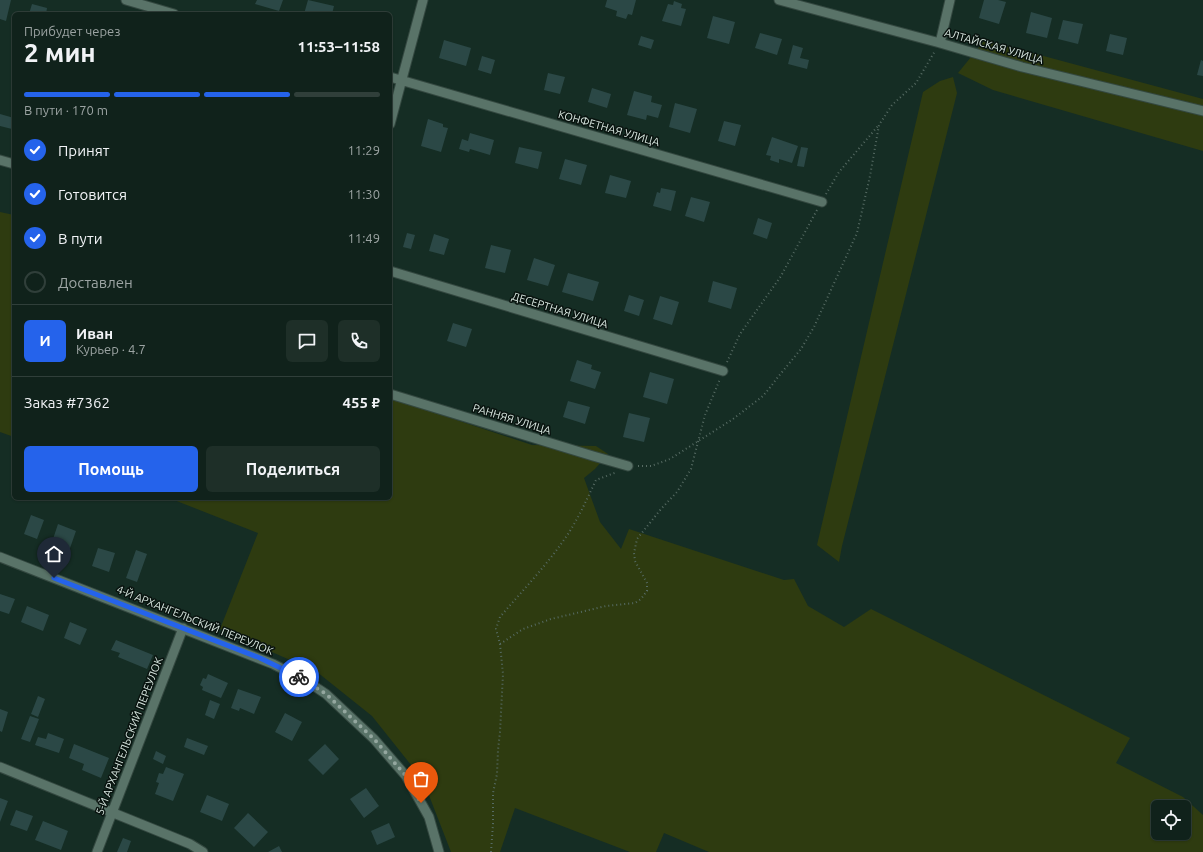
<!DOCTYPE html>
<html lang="ru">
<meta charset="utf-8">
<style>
:root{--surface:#10221b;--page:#1e2f28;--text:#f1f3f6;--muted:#9ca4a3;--line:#303f3a;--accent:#2563eb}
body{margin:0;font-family:Ubuntu,sans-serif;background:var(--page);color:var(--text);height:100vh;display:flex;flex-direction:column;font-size:15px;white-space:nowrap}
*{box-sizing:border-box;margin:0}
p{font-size:13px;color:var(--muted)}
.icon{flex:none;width:22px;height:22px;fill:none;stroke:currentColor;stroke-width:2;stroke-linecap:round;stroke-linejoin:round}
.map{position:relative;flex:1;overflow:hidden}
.details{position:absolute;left:12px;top:12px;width:380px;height:488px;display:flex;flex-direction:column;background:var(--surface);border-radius:6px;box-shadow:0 1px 3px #0004,0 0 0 1px var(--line)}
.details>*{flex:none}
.fabs{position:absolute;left:1151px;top:800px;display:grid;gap:8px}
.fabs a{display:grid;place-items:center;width:40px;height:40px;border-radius:6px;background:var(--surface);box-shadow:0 1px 3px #0004,0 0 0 1px var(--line);font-size:20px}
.pin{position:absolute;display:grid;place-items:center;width:34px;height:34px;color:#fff;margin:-41px -17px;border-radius:50% 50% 50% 0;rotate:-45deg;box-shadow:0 0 4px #0007}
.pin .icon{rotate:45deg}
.courier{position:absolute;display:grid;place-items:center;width:40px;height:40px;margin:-20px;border:3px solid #2563eb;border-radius:50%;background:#fff;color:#222;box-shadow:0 1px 5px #0007}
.overview em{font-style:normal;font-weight:700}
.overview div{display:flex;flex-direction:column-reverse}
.overview{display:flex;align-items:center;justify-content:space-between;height:68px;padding:0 12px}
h1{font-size:26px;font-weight:700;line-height:30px}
.bar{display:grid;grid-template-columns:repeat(4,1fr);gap:6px 4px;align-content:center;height:48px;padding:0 12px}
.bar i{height:5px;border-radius:3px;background:var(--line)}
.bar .active{background:var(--accent)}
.bar p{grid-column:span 4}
.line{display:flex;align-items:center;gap:10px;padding:0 12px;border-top:1px solid var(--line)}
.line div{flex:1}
.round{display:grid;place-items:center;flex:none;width:42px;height:42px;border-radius:6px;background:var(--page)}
ol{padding:0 12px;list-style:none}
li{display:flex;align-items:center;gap:12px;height:44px}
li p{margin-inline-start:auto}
li .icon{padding:4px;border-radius:50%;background:var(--accent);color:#fff;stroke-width:4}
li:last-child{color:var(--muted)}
li i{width:22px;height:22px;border:2px solid var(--line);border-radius:50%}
.cta{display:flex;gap:8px;margin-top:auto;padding:8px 12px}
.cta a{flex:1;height:46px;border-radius:6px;background:var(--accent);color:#fff;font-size:16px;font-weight:700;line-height:46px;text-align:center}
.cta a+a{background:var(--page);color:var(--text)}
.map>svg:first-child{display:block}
.green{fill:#2e3b10;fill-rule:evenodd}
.building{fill:#2b4846}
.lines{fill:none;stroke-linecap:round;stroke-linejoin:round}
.street-casing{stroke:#344840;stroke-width:11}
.path{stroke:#566b63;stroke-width:2;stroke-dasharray:1 3;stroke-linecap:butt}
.street{stroke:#597368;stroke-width:9}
.done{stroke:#94a79f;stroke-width:4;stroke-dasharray:0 7.2}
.route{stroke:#2563eb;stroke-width:5}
.labels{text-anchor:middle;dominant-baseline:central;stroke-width:3;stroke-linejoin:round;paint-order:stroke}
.street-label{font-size:11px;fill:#d9e8e1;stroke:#09130f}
</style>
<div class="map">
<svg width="1203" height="852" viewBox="0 0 1203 852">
<rect width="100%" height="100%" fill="#152d24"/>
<path class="green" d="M984,41l41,10 178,48v52l-210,-61 -35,-17z
M953,77l4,16 -4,16 -111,437 -3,16 -22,-17 106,-453 17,-11z
M0,212l14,3v222l-14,-5z
M390,398l142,47 64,1 12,8 -13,15 -11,9 16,44 21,27 8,-20 155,51 10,-1 14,27 36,21 27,-18 259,129 -14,25 67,34 20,18v37h-494l-45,-19 -8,19h-26l-115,-44 -15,44h-49l-28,-72 -51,-64 -55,-44 -97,-43 38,-96 -89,-35h221zM1158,807h26v26h-26z"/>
<path class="building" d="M0,0h11l-5,21 -6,-2z
M257,0h26l-4,11 -24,-7z
M308,0l26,6 -2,8h-28z
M607,0h29l-4,15 -4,-1 -2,5 -10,-3 1,-5 -12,-4z
M984,0h14l8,2 -7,22 -20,-6z
M674,1l8,3 -1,4 5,1 -5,17 -19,-5 6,-17 5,1z
M32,4l15,4 -1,6h-17z
M1031,12l21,6 -5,20 -21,-5z
M713,16l22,6 -6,22 -22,-6z
M1063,20l20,4 -5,20 -20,-5z
M760,33l22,6 -5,16 -22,-7z
M1110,34l17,4 -4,17 -17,-4z
M641,36l13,4 -3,9 -13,-4z
M444,40l27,8 -5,18 -27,-8z
M793,45l10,3 -3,10 9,2 -2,9 -19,-5z
M482,56l13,4 -4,14 -13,-4z
M1201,60l2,1v15l-6,-1z
M548,73l17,4 -5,17 -16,-4z
M592,88l19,6 -4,14 -19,-6z
M634,91l18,5 -1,6 11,3 -4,13 -11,-3 -1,5 -19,-5z
M675,103l22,6 -7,24 -21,-6z
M0,114l14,4 -2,11 -12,-3z
M428,119l15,5v3l5,1 -7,24 -20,-6z
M724,121l17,4 -6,21 -17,-5z
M470,133l24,7 -4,15 -20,-6 -1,3 -10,-3 3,-10 6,2z
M772,137l26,9 -6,17 -13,-4v4l-9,-3 1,-4 -5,-1z
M519,147l23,5 -4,17 -23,-6z
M801,147l7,1 -4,19 -7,-1z
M565,159l22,6 -6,20 -22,-6z
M610,175l21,6 -5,17 -21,-5z
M661,188l15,3 -5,20 -18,-5 4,-14 3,1z
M691,197l19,5 -6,20 -19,-6z
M758,218l14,5 -5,16 -14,-5z
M407,233l8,2 -4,14 -8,-2z
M434,234l15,5 -5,16 -15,-4z
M491,245l20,5 -6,23 -20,-5z
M534,258l21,7 -7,21 -21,-6z
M568,273l31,9 -6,19 -31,-9z
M713,281l24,7 -6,21 -23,-7z
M629,295l15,5 -5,16 -15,-5z
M660,296l19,6 -7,23 -19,-6z
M453,323l19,6 -6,18 -19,-6z
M577,360l15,5 -1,4 10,3 -6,17 -25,-8z
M650,372l24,7 -7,25 -24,-7z
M568,401l22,6 -5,17 -22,-7z
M629,413l21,5 -6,24 -21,-5z
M31,515l13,5 -7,19 -13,-5z
M58,524l18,7 -7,20 -18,-6z
M98,548l17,5 -6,19 -17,-6z
M136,550l11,4 -10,28 -11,-4z
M0,594l15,5 -6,15 -9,-3z
M27,606l22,9 -6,16 -22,-9z
M70,622l17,7 -7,16 -16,-7z
M116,640l37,15 -6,14 -29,-12 2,-4 -9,-3z
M208,674l20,9 -7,15 -19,-8 1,-3 -3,-2 3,-7 3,1z
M238,689l23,8 -7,17 -14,-6 -1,3 -8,-3z
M38,696l7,3 -7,18 -7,-3z
M210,700l10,4 -6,15 -9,-4z
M0,709l8,3 -6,20 -2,-1z
M285,713l17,9 -10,19 -17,-9z
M30,716l9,3 -9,23 -9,-3z
M48,733l16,6 -5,14 -24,-8 3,-8 8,2z
M187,738l21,8 -4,9 -20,-8z
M74,744l35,14 -8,20 -19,-8 2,-6 -15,-6z
M325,744l14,15 -16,16 -15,-15z
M156,751l10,5 -3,8 -10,-5z
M166,767l18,7 -11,27 -18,-7 4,-11 -3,-1 3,-9 4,1z
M366,788l13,18 -15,12 -14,-19z
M207,795l22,9 -7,17 -22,-9z
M0,798l8,3 -8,21z
M16,810l17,6 -6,15 -17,-6z
M248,813l20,19 -14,15 -20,-19z
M43,821l25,10 -7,19 -26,-10z
M389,823l6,14 -18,8 -6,-14z
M123,838l8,3 -4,11h-10z
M279,846l3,6h-14z"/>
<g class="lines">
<defs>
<path id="street" d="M126,0l48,14
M779,0l161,43 82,24 181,44
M940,43l10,-43
M390,77l432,125
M390,124l33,-124
M0,160l14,4
M390,271l333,100
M390,394l203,62 35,10
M0,557l273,107 35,18 18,12 48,45 32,37 23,41 10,35
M0,767l190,77 13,8
M97,852l86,-224"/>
</defs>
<use href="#street" class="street-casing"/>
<path class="path" d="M826,194l13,-22 39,-46
M727,362l13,-28 41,-58 36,-66
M638,466h13l19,-7 63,-40 30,-23 9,-11 6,-8 23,-28 13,-22 43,-94 13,-57 9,-51 13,-20 24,-22 19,-32
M500,644l23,-15 28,-10 55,-13 29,-3 6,-4 6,-8v-8l-12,-22 -1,-8 3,-14 24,-30 16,-17 14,-23 14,-54 15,-36
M491,852l2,-28v-31l4,-19 1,-24 2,-18 3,-58 -3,-30 -4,-15 4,-12c23,-27 48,-53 68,-83 11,-17 19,-35 28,-54l21,-8"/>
<use href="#street" class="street"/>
</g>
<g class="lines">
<path class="done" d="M299,677l27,17 48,45 32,37 15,27"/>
<path class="route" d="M54,578l206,80 39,19"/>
</g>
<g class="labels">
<g class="street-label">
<text transform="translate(994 46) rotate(16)">АЛТАЙСКАЯ УЛИЦА</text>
<text transform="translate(609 128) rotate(16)">КОНФЕТНАЯ УЛИЦА</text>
<text transform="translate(560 310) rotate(17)">ДЕСЕРТНАЯ УЛИЦА</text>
<text transform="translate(512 419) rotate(17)">РАННЯЯ УЛИЦА</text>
<text transform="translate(195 620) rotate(22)">4-Й АРХАНГЕЛЬСКИЙ ПЕРЕУЛОК</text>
<text transform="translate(129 736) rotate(-69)">5-Й АРХАНГЕЛЬСКИЙ ПЕРЕУЛОК</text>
</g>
</g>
</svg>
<div class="fabs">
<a><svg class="icon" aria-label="locate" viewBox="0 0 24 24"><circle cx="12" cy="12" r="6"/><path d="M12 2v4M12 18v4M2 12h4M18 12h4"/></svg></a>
</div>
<div class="pin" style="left:421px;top:803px;background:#ea580c"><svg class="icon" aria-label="bag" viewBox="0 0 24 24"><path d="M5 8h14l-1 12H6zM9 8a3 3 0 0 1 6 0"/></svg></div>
<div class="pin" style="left:54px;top:578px;background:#1f2937"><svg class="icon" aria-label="home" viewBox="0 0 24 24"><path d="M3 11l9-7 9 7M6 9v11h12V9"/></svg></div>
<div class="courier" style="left:299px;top:677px"><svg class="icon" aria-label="bike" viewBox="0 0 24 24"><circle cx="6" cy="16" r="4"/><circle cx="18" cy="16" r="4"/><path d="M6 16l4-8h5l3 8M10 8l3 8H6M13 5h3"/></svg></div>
<section class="details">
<div class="overview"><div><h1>2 мин</h1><p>Прибудет через</p></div><em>11:53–11:58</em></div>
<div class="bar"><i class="active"></i><i class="active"></i><i class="active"></i><i></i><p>В пути · 170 m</p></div>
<ol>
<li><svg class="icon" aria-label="check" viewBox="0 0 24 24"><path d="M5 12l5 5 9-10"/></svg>Принят<p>11:29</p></li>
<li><svg class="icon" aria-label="check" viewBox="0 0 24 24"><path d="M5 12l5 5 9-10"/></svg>Готовится<p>11:30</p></li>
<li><svg class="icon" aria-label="check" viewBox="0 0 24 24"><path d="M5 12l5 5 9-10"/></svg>В пути<p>11:49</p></li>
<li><i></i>Доставлен</li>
</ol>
<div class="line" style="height:72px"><b class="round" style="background:var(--accent);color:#fff">И</b><div><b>Иван</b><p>Курьер · 4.7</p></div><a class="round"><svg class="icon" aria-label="chat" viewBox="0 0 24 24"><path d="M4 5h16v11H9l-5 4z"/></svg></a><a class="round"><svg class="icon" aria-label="phone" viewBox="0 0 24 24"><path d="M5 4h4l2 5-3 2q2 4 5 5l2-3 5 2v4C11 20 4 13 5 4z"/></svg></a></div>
<div class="line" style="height:52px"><div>Заказ #7362</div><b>455 ₽</b></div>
<div class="cta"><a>Помощь</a><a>Поделиться</a></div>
</section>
</div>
